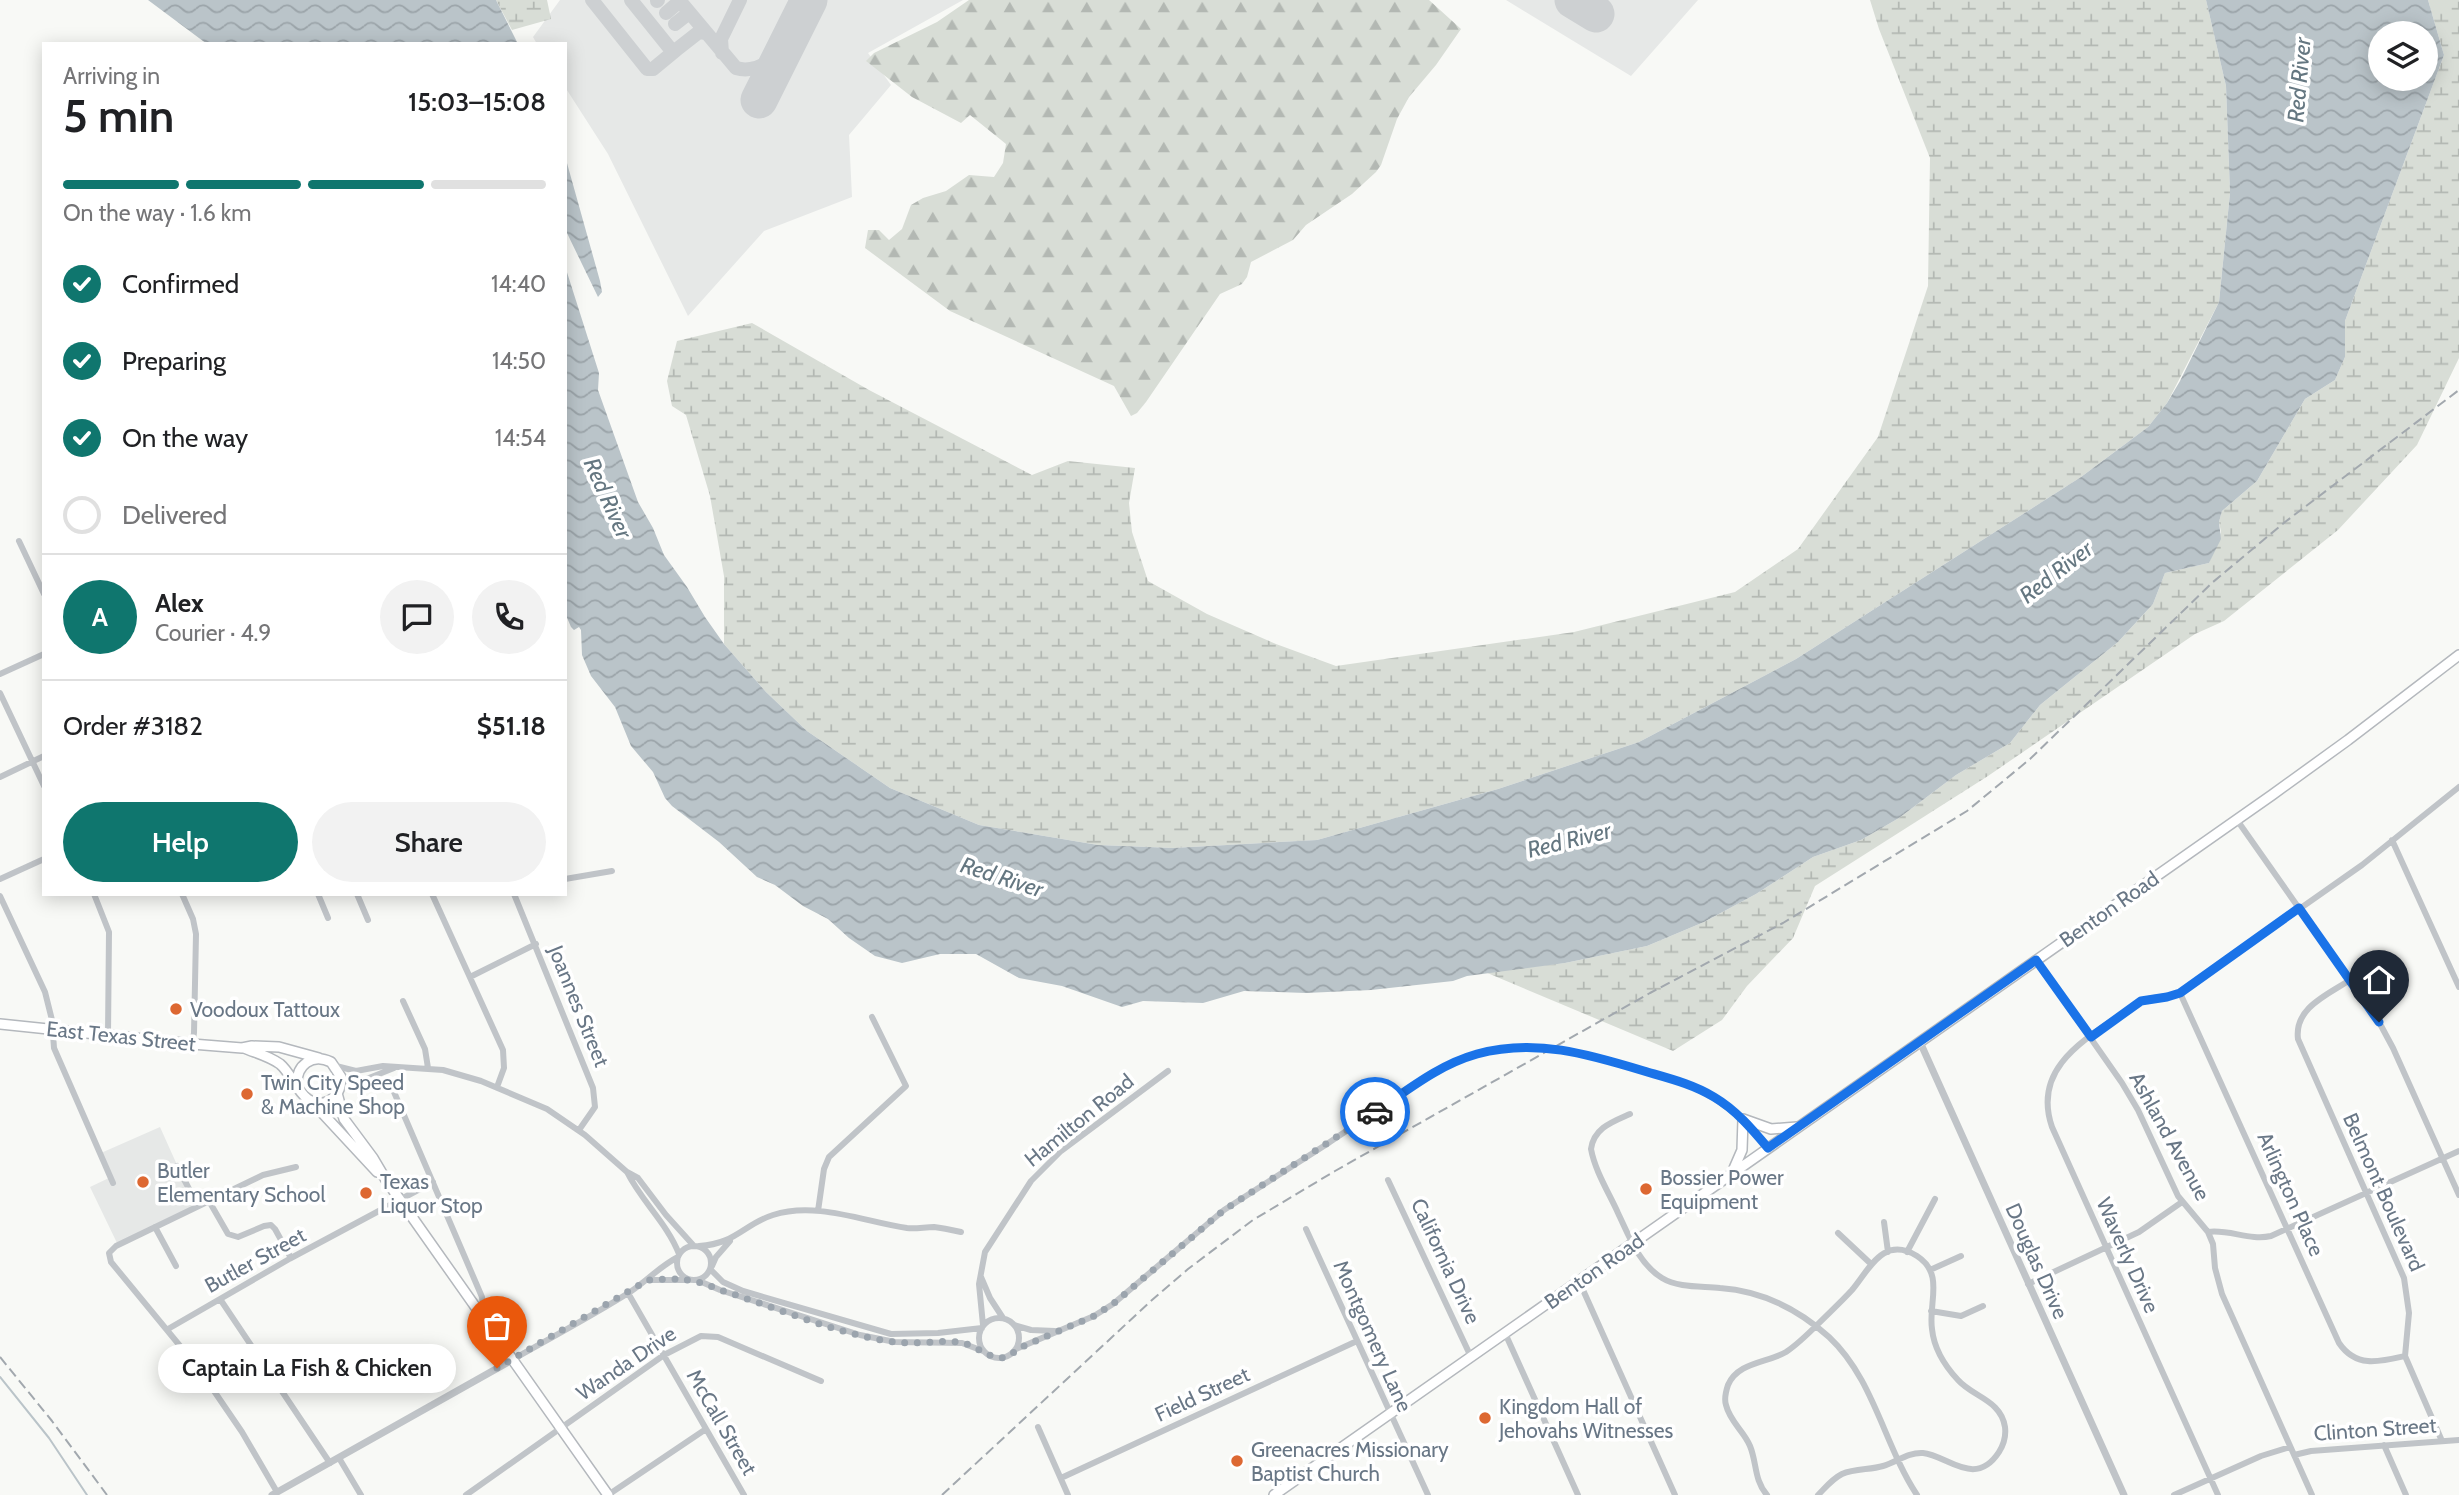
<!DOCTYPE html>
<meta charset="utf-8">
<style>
:root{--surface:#fff;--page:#f2f2f2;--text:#202124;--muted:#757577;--line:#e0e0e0;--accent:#0f766e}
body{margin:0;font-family:Cabin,sans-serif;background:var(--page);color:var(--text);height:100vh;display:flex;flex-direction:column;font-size:26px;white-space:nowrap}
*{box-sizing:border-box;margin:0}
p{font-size:23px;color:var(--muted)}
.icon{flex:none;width:38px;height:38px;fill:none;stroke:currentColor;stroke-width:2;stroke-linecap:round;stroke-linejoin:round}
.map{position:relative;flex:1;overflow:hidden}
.sheet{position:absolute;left:42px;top:42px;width:525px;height:854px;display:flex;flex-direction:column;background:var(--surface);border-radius:0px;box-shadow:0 4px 18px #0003}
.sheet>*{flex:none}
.fabs{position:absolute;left:2368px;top:21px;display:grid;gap:14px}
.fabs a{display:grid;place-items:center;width:70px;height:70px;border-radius:50%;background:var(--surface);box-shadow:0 4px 18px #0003;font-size:35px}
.pin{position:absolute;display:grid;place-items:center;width:60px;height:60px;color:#fff;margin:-72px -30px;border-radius:50% 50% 50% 0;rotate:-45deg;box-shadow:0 0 7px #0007}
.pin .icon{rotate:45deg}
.courier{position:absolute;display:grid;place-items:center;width:70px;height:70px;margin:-35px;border:5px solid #1a73e8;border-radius:50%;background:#fff;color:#222;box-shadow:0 2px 9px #0007}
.bubble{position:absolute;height:49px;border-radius:24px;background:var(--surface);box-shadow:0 4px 18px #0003;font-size:23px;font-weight:600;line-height:49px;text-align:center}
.headline em{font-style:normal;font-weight:600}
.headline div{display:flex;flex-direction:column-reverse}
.headline{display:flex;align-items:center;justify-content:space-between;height:119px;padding:0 21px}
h1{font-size:46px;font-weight:600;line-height:52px}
.bar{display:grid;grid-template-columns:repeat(4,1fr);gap:10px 7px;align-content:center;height:84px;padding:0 21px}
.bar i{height:9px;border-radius:5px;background:var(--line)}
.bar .current{background:var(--accent)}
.bar p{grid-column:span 4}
.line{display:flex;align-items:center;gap:18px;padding:0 21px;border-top:2px solid var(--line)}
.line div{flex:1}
.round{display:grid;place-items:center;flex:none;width:74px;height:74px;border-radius:37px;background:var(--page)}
ol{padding:0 21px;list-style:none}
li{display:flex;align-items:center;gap:21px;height:77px}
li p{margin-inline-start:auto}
li .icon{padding:7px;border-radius:50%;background:var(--accent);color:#fff;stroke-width:4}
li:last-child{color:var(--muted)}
li i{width:38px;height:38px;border:4px solid var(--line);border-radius:50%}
.button{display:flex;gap:14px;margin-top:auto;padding:14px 21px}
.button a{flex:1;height:80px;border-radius:42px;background:var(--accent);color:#fff;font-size:28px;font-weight:600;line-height:80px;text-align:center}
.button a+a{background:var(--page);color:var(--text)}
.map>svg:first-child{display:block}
.built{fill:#e6e8e7}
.forest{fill:url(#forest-firs)}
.wetland{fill:url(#wetland-marsh)}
.water{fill:url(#water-waves);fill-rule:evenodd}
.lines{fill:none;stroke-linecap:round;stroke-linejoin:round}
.stream{stroke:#bac4c9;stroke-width:2}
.taxiway{stroke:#cdd0d2;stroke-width:14}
.runway{stroke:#cdd0d2;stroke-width:37}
.primary-casing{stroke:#b4b8bd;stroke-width:12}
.minor{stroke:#c0c4c8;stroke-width:6}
.tertiary{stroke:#c0c4c8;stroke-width:7}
.primary{stroke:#fff;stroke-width:9}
.rail{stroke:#a2a8ae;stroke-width:2;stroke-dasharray:10 5;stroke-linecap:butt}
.minor-bridge{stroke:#c0c4c8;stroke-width:6}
.done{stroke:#9ba4ad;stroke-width:7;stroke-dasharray:0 12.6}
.route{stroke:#1a73e8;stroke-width:9}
.poi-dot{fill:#dd6832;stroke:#fff;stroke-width:2.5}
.labels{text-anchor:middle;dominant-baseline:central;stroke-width:7;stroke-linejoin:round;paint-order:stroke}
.street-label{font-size:21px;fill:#697786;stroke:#fff}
.poi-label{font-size:21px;fill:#697786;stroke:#fff;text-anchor:start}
.water-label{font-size:23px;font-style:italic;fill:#657781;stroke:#fff}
</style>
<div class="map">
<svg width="2459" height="1495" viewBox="0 0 2459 1495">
<defs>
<pattern id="forest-firs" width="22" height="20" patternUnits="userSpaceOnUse" patternTransform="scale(1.75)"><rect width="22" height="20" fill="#d8ddd6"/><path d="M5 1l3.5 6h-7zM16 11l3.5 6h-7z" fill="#b3b8b3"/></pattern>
<pattern id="wetland-marsh" width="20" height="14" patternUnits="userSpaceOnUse" patternTransform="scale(1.75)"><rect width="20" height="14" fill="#d8ddd6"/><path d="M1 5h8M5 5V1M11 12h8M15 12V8" fill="none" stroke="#b3b8b3"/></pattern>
<pattern id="water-waves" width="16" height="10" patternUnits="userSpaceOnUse" patternTransform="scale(1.75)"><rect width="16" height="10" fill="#bac4c9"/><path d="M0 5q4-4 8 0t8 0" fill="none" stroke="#9ba4a9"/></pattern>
</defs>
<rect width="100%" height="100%" fill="#f8f9f6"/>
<path class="built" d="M560,0h403l-95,53 23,32 -42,50 3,62 -88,34 -76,85 -80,-162 -43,-67v-43h-28l-4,-7z
M1506,0h192l-67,76z
M160,1127l35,78 -78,38 -27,-56 21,-10 -10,-24z"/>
<path class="forest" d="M969,0h460l32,29 -25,36 -27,32 -12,22 -16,46 -5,7 -24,22 -46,31 -13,15 -42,22 -4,15 -5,7 -22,10 -74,108 -9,11 -6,3 -17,-30 -164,-75 -85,-63 3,-18h11l10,10 13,-11 9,-24 12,-7 23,-7 23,-16 25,2 9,-14 3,-19 -36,-29 -9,8 -49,-26 -46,-36 8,-8 63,-31z"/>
<path class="wetland" d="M496,0h51l4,19 -39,11z
M1870,0h336l20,86 4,107 -11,109 -52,101 -19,24 -67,50 -285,182 -157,83 -141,47 -181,51 -144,8 -75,-3 -119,-20 -89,-37 -83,-57 -41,-39 -42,-48v-68l-14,-80 -24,-81 -14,-9 -5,-25 10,-40 75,-18 117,67 163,85 36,-14 67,7 -6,35 3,29 16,49 59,33 69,30 60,22 238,-34 161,-40 63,-43 80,-112 50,-151 2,-128 -51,-129z
M2428,0h31v358l-42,87 -79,85 -114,91 -29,13 -207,142 -173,110 -22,52 -46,48 -25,34 -49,31 -188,-79 80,-9 82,-17 57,-24 52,-28 57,-37 48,-17 38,-22 57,-43 54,-32 30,-38 78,-63 35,-38 12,-31 44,-10 12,-31 -2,-10 3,-11 35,-30 48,-82 30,-19 10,-23v-36l99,-266z"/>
<path class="water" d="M148,0h348l22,44h-311z
M2206,0h222l16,55 -99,266v36l-10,23 -30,19 -48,82 -35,30 -3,11 2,17 -12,24 -44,10 -12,31 -35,38 -78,63 -30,38 -54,32 -57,43 -38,22 -48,17 -57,37 -52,28 -57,24 -82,17 -98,13 -14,5 -82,9 -65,3 -62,-2 -41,12 -60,-2 -21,6 -60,-21 -43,-8 -43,-24h-36l-38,9 -27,-7 -26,-18 -21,-19 -25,-13 -28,-21 -18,-8 -38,-35 -47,-36 -7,-8 -12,-26 -22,-26 -16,-39 -24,-31 -9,-21 -1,-25 -2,-3 -5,3 -3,-3 -6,-14v-347l34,107 -1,17 40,112 15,26 11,27 23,32 18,30 19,27 42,48 41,39 83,57 89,37 119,20 75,3 144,-8 181,-51 141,-47 157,-83 285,-182 67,-50 19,-24 13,-22 39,-79 11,-109 -4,-107zM2426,33v46h-46v-46z
M565,156l35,125 2,11 -4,5 -32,-66z"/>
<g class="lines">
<path class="stream" d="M0,1377l49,61 38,57"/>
<path class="taxiway" d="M592,0l55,69h6l23,-19
M631,0l41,51 4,-1 23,-18 7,1
M679,0l57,68c19,6 36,-7 49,-20
M657,1l1,-1
M1589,10l6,-10
M666,13l14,-12
M675,24l14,-11
M722,53l-1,-14 19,-39"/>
<path class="runway" d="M1573,0l23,14
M759,100l50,-100"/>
<defs>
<path id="primary" d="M0,1024l192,20 50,4 10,-2 27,1 40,11
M244,1048c12,5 25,8 36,16 15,12 23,49 49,37 9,-5 12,-14 12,-24l-10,-15c-19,-9 -35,3 -34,23
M337,1093l7,26 29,39 13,22 222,315
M312,1102l65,70
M1732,1173l10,-23 1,-31 28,10 26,-2
M1274,1495l998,-700 76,-55 111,-85"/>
</defs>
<use href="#primary" class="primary-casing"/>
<path class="minor" d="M19,541l25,53
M0,674l44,-20
M0,693l44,93
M0,777l44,-21
M2237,820l142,202 14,26 66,147
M2392,840l67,147
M0,879l44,-20
M565,879l47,-8
M94,894l15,38 -1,102
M182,894l11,25 3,15 -2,99 -2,11
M318,894l10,24
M357,894l11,26
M432,894l71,156 1,18 -7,19
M514,894l79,194 2,19 -16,23
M0,896l45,96 7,28 2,28 59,135
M2036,960l86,123 16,27 40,86 30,36 5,12 2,24 7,26 90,201
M470,977l66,-33
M2350,980c-23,15 -56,28 -52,59l106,239 5,35 -4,43 37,85
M2180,993l159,350c17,25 40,19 66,13
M403,1001l22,48 3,19
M336,1066l20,5 27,-5 60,4 38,11 66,28 38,26 42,37 11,6 28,37 28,31
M1676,1080c40,15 66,36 92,68
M391,1085l91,212 1,10 -4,6
M339,1090l55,-22
M1630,1114c-18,8 -36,14 -39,35 4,22 18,44 27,64 11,23 21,51 44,65 16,10 40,8 58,10 42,3 78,21 109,49 45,42 55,108 88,158
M177,1166l21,40
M627,1172c15,30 40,51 52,82
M1388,1180l83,177
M209,1201l19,33 10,3 26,-11 7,-1 4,4 16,29
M818,1211l6,-42 5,-12 77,-71 -34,-69
M1884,1222l4,30
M155,1227l21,39
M1306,1229l122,266
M2208,1232c21,-3 42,9 63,4l188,-85
M1838,1233l32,30
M677 1263a17 17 0 1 1 34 0a17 17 0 1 1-34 0Z
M699,1246c37,-2 45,-22 74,-31 43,-14 92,7 134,13 9,1 18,-1 27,-1 9,1 18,3 27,5
M1907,1252l28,-53
M712,1266l4,-9 14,-16
M710,1269l13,13 20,9 148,43 47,-1 44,-5
M1930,1270l31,-14
M981,1277l9,21 13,20
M648,1280h40
M697,1280l23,10 140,45 35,7 67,1 21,8
M1579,1281l96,214
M2028,1284l111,-52 43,-30
M628,1293l116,202
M220,1299l110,164
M1931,1311l30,5 22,-10
M979 1338a20 20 0 1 1 40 0a20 20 0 1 1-40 0Z
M983,1325l-4,-41 6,-32 46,-71 30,-30 107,-80
M1014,1325l17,5 24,1
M168,1329l123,-71 142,-76
M1505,1333l73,162
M1016,1349l78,-33 19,-12 111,-94 103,-66
M512,1360c40,-23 80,-44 118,-68 17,-11 30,-26 48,-35
M1038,1427l30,68
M2384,1445l22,50
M2294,1455l17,-4 148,-11
M339,1458l22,37
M1061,1478l296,-137
M277,1492l-35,-60 -43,-63 -88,-107 -2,-9 7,-7 147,-71 33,-8
M466,1495l198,-140 37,-19 17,1 103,44
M608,1495l98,-66
M1767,1495c-13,-15 -10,-32 -17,-49 -6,-15 -20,-24 -24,-41 -2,-6 0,-14 2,-20 10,-23 39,-22 58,-33 12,-8 22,-18 32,-28 11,-11 23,-22 34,-34 17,-20 31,-55 65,-34 28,18 11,47 15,73 2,20 12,36 26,51 15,17 43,20 47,47 1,8 -1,17 -6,25 -24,37 -52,3 -76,1 -15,-1 -26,9 -40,13 -13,4 -28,2 -41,8 -10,5 -17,14 -24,21
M2174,1495l87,-39 29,-9
M2218,1495l-166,-368c-22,-64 42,-92 84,-123 14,-9 29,-5 44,-11l182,-128 97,-78"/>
<path class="tertiary" d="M1920,1042l204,453
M272,1495l240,-135"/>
<use href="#primary" class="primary"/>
<path class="rail" d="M0,1357l52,64 55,74
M942,1495l210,-195 36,-31 65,-49 82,-49 315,-178 133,-70 184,-112 63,-52 183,-177 72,-60 174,-132"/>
<path class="minor-bridge" d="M1327,1144c23,-16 48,-31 71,-47 16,-12 32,-24 50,-32 76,-36 153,-7 228,15"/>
</g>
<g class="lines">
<path class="done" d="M497,1368l151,-88c29,-2 45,-2 72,10 56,17 118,45 175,52 21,3 43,-2 64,0 22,3 39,29 58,7l77,-33 19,-12 111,-94 151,-98"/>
<path class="route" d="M1375,1112c33,-22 63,-47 102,-58 58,-16 111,0 167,17 24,7 49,13 70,26 22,13 38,32 54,51l268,-188 55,77 50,-36 26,-4 13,-4 119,-85 80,114"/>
</g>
<g class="poi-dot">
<circle cx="176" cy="1009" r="7"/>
<circle cx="247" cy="1094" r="7"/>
<circle cx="143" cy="1182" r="7"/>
<circle cx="1646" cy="1189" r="7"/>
<circle cx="366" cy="1193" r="7"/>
<circle cx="1485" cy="1418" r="7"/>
<circle cx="1237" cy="1461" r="7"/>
</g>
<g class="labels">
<g class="street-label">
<text transform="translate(2109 909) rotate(-35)">Benton Road</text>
<text transform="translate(579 1006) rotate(68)">Joannes Street</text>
<text transform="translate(121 1036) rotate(6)">East Texas Street</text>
<text transform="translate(1079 1120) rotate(-39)">Hamilton Road</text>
<text transform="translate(2170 1136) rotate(61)">Ashland Avenue</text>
<text transform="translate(2384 1192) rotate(66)">Belmont Boulevard</text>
<text transform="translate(2291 1194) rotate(66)">Arlington Place</text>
<text transform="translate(2128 1255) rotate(66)">Waverly Drive</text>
<text transform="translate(255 1260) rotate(-29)">Butler Street</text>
<text transform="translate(1446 1261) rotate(65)">California Drive</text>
<text transform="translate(2037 1261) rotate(66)">Douglas Drive</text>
<text transform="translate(1594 1271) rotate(-35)">Benton Road</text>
<text transform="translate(1373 1336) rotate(66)">Montgomery Lane</text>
<text transform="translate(626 1363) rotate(-34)">Wanda Drive</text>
<text transform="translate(1202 1394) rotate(-25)">Field Street</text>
<text transform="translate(722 1422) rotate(60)">McCall Street</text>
<text transform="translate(2375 1429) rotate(-4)">Clinton Street</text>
</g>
<g class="poi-label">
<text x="190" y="1009">Voodoux Tattoux</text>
<text x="261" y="1082">Twin City Speed<tspan x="261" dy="24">&amp; Machine Shop</tspan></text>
<text x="157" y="1170">Butler<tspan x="157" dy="24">Elementary School</tspan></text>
<text x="1660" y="1177">Bossier Power<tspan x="1660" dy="24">Equipment</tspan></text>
<text x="380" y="1181">Texas<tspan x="380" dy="24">Liquor Stop</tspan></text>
<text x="1499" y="1406">Kingdom Hall of<tspan x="1499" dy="24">Jehovahs Witnesses</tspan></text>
<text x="1251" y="1449">Greenacres Missionary<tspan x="1251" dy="24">Baptist Church</tspan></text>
</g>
<g class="water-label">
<text transform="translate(2299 80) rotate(-85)">Red River</text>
<text transform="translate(608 498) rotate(66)">Red River</text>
<text transform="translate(2056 572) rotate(-38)">Red River</text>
<text transform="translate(1569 840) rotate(-14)">Red River</text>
<text transform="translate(1002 877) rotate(18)">Red River</text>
</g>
</g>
</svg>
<div class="fabs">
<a><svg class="icon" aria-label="layers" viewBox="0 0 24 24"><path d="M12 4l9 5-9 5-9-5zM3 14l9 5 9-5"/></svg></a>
</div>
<div class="pin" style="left:497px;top:1368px;background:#ea580c"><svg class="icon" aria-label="bag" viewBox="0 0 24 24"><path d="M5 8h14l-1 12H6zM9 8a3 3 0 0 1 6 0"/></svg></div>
<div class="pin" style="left:2379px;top:1022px;background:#1f2937"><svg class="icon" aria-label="home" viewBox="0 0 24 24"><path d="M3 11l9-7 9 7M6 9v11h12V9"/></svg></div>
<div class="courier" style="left:1375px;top:1112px"><svg class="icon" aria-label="car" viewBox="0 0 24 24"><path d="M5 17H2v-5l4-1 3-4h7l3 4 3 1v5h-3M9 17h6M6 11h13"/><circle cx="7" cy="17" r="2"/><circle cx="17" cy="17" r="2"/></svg></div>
<div class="bubble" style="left:158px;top:1344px;width:298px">Captain La Fish &amp; Chicken</div>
<section class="sheet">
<div class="headline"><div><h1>5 min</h1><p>Arriving in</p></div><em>15:03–15:08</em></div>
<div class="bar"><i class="current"></i><i class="current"></i><i class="current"></i><i></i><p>On the way · 1.6 km</p></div>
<ol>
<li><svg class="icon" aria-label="check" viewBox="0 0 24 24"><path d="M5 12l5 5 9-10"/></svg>Confirmed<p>14:40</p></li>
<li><svg class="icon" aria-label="check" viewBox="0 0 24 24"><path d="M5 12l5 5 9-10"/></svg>Preparing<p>14:50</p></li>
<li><svg class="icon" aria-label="check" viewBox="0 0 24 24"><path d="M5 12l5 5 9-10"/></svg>On the way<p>14:54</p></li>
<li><i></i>Delivered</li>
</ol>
<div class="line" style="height:126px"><b class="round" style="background:var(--accent);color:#fff">A</b><div><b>Alex</b><p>Courier · 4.9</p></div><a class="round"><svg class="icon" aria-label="chat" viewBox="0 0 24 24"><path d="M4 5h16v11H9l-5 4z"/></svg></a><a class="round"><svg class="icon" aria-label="phone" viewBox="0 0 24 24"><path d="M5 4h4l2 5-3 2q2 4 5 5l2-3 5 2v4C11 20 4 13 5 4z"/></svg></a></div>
<div class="line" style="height:91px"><div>Order #3182</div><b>$51.18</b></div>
<div class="button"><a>Help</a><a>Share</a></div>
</section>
</div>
